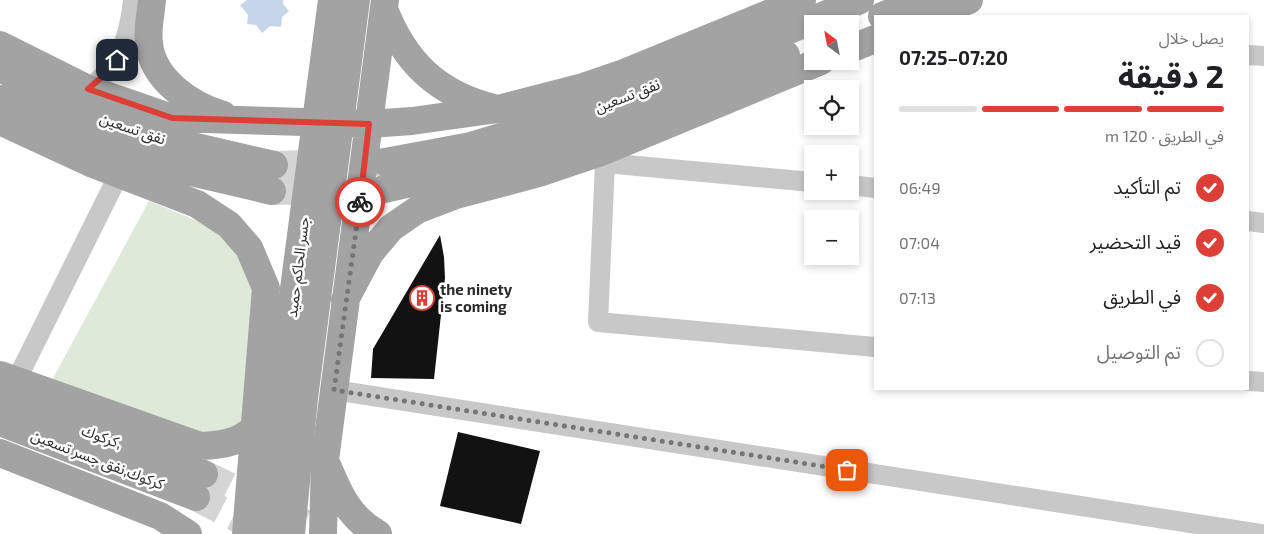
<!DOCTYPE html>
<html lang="ar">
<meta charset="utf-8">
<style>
:root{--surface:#fff;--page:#f6f6f6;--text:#202124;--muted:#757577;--line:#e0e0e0;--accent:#db3f35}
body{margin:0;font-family:"Exo 2","Noto Sans Arabic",sans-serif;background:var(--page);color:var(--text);direction:rtl;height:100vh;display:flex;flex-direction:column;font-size:19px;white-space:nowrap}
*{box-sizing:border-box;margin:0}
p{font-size:16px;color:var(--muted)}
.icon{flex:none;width:28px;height:28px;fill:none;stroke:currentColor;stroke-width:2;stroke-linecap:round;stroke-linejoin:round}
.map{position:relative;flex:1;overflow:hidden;direction:ltr}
.panel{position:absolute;left:874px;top:15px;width:375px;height:375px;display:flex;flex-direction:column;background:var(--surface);border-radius:0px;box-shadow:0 2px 8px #0003;direction:rtl}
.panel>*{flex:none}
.needle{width:32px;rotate:328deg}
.fabs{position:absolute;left:804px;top:15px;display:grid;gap:10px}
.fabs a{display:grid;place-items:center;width:55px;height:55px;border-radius:0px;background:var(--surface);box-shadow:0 2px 8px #0003;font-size:25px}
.pin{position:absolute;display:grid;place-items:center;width:42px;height:42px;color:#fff;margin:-21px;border-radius:10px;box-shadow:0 2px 8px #0006}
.courier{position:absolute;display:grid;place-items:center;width:50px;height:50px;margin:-25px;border:4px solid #db3f35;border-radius:50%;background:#fff;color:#222;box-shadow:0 1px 6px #0007}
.headline em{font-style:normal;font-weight:700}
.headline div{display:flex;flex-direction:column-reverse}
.headline{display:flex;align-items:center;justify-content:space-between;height:85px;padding:0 25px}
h1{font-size:32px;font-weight:700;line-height:38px}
.bar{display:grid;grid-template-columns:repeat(4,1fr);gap:8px 5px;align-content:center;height:60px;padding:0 25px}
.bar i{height:6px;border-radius:4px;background:var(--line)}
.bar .current{background:var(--accent)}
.bar p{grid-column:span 4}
ol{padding:0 25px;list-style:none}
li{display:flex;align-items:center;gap:15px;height:55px}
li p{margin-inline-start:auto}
li .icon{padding:5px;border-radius:50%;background:var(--accent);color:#fff;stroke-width:4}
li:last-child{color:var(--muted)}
li i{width:28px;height:28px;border:2px solid var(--line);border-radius:50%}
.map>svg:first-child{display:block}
.green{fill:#dfe9d9}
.water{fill:#c6d6e8}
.building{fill:#121212}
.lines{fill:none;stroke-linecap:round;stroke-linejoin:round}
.primary-tunnel{stroke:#d5d5d5;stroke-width:28;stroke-dasharray:28 14;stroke-linecap:butt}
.street{stroke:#c8c8c8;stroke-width:20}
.primary{stroke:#a3a3a3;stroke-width:28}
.primary-bridge{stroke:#a3a3a3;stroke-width:28}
.done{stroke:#757575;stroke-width:5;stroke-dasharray:0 9}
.route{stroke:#db3f35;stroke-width:6}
.labels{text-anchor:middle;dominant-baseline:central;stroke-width:5;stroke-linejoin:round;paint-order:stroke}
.street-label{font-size:15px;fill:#2b2b2b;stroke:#fff}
.poi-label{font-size:15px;font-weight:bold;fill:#2b2b2b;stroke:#fff;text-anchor:start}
</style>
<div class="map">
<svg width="1264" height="534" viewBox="0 0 1264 534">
<rect width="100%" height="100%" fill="#fff"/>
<path class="green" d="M149,201l92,38 16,52 -1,135 -32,19 -173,-63z"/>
<path class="water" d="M247,0h36v4l6,7 -7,6 -1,10 -11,-1 -8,7 -6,-8 -9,-1 1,-9 -8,-10z"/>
<path class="building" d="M440,235l4,22 1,21 -11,101 -63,-1 2,-29z
M458,432l82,19 -19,73 -81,-18z"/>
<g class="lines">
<path class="primary-tunnel" d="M274,165l111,-3
M272,191l59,-1
M204,474l122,60
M196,497l70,36"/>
<path class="street" d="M1248,55l16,1
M88,89c32,-23 41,-51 45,-89
M601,152l4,11 -7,159 277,25
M605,163l207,19
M850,185l25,3
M1248,221l16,2
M16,381l103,-207
M1248,381l16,1
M334,390l927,144"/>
<path class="primary" d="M152,0c-1,13 -5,29 -3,43 3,36 41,62 74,72
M384,9c21,54 54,85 110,99
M882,16l40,-16
M930,16l39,-16
M0,45l88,44 84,29 197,6 43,-3 86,-12 85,-22 41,-14 178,-73
M850,49l25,-10
M0,68l90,46 76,26 108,25
M0,99l83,37 74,28 115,27
M0,121l93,43 104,40 32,21 20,23 17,40 -20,246
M385,162l86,-16 114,-35 145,-56 130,-55
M384,189c43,-9 85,-18 127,-30 94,-26 184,-67 275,-104
M345,300l25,-47 21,-25 26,-18 39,-15 83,-22 62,-21 220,-91
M0,375l200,71c22,-1 40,-3 56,-20
M0,398l204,76
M0,422l196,75
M0,453l160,63 28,18
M328,467c12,29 22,51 50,67
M323,534l2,-74 60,-460"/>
<path class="primary-bridge" d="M266,534l14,-139 52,-395
M291,534l13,-136 52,-398"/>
</g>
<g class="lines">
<path class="done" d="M360,202l-26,188 513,80"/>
<path class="route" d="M117,60l-8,11 -21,18 84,29 197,6 -9,78"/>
</g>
<defs>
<symbol id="building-ring" viewBox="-11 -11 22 22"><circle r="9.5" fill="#fff" stroke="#db3f35" stroke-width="1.5"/><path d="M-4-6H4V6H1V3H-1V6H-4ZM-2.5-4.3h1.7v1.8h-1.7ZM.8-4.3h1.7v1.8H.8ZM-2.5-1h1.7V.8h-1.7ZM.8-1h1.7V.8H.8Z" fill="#db3f35"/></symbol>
</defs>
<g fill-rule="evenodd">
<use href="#building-ring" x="408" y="284" width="28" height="28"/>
</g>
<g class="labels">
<g class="street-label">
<text transform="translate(627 95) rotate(-21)">نفق تسعين</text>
<text transform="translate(133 128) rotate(19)">نفق تسعين</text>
<text transform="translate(297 267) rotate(-83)">جسر الحاكم حميد</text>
<text transform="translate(102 436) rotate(20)">كركوك,</text>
<text transform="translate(98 459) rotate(21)">كركوك,نفق جسر تسعين</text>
</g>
<g class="poi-label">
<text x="440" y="289">the ninety<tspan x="440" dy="17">is coming</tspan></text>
</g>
</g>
</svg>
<div class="fabs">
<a><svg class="needle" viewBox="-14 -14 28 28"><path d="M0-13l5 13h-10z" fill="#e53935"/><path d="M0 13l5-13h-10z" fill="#757577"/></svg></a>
<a><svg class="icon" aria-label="locate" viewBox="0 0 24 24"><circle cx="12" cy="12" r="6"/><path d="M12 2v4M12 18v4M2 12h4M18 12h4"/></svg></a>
<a>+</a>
<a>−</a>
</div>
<div class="pin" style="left:847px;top:470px;background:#ea580c"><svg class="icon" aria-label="bag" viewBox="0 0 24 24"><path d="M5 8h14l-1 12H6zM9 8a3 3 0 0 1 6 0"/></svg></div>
<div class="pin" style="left:117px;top:60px;background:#1f2937"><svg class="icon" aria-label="home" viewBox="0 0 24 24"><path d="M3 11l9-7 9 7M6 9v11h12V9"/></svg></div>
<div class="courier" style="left:360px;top:202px"><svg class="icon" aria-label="bike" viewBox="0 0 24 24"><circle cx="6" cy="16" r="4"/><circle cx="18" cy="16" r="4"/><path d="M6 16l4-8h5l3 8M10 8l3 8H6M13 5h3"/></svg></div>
<section class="panel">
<div class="headline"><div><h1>2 دقيقة</h1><p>يصل خلال</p></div><em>07:20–07:25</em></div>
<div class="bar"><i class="current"></i><i class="current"></i><i class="current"></i><i></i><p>في الطريق · 120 m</p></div>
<ol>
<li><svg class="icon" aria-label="check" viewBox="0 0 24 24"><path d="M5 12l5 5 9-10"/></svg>تم التأكيد<p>06:49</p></li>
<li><svg class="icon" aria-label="check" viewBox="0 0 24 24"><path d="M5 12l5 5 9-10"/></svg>قيد التحضير<p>07:04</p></li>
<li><svg class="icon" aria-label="check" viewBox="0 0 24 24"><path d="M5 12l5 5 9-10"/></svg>في الطريق<p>07:13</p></li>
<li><i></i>تم التوصيل</li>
</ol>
</section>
</div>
